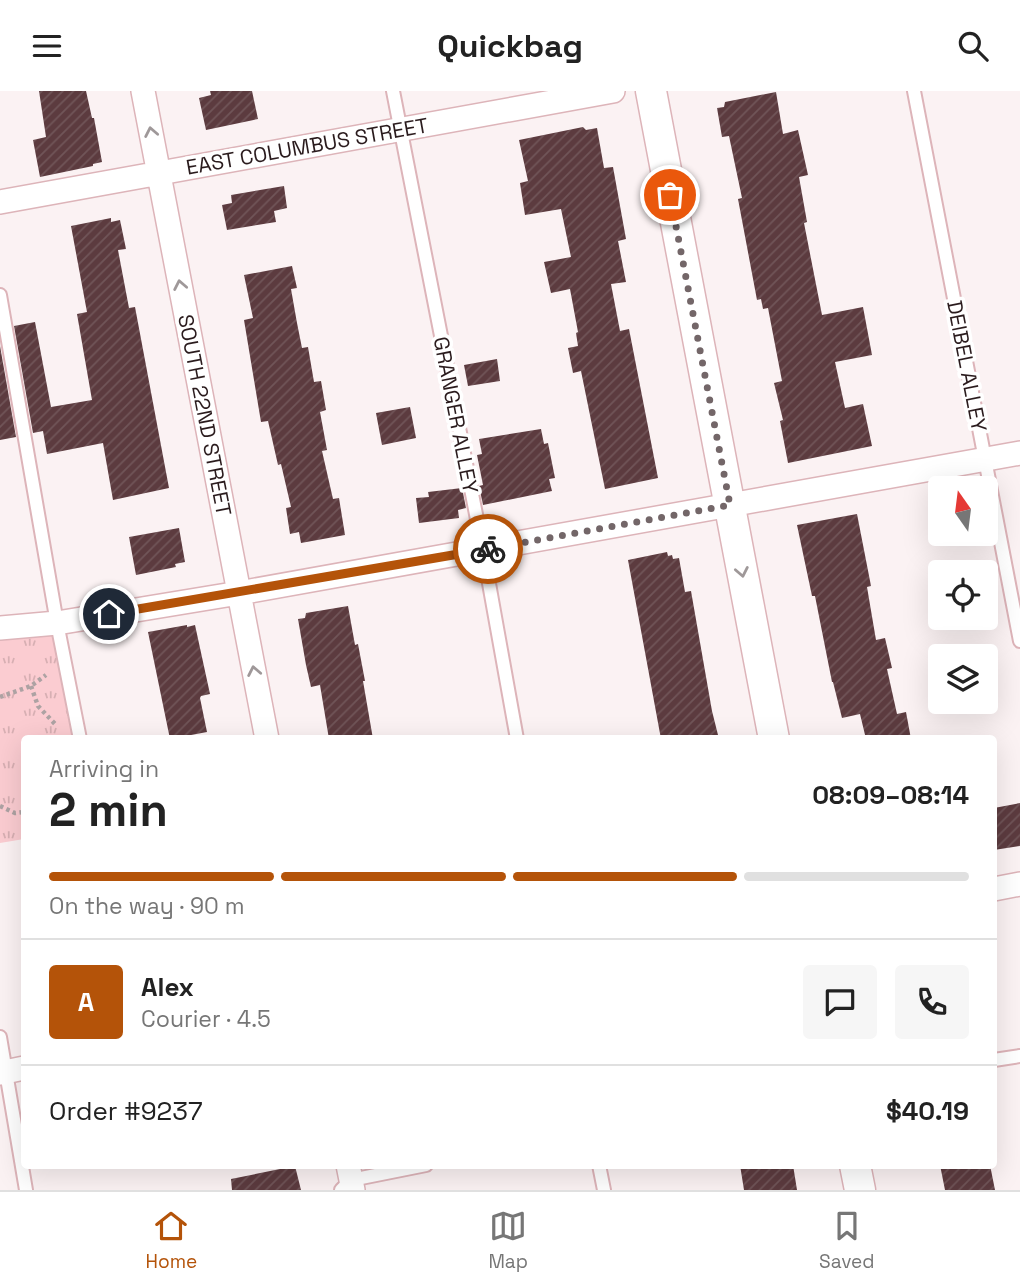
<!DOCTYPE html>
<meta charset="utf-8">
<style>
:root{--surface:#fff;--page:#f6f6f6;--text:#222;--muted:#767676;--line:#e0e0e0;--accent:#b45309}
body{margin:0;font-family:"Space Grotesk",sans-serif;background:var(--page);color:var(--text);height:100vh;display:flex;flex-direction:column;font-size:26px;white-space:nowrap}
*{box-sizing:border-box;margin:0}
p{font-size:23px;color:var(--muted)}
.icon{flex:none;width:38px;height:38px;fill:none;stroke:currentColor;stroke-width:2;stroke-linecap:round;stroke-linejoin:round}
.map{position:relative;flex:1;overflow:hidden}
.details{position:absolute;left:21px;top:644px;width:976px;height:434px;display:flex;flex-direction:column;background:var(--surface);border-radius:7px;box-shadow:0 7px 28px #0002}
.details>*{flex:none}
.needle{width:46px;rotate:346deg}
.buttons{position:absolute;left:928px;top:385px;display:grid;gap:14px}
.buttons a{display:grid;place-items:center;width:70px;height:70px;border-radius:7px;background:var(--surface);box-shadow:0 7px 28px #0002;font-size:35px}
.pin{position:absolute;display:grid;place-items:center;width:60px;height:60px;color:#fff;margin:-30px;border:4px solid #fff;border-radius:50%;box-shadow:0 2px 7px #0007}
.courier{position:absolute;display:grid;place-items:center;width:70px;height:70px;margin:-35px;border:5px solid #b45309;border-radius:50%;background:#fff;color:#222;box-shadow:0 2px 9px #0007}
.overview em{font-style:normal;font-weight:800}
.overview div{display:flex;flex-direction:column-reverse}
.overview{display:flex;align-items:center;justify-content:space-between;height:119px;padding:0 28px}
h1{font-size:46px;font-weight:800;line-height:52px}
.bar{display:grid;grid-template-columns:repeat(4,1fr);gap:10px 7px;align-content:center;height:84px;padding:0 28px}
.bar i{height:9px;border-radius:5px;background:var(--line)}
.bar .active{background:var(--accent)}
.bar p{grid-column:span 4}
.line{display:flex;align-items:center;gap:18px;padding:0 28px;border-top:2px solid var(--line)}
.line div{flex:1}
.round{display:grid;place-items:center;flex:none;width:74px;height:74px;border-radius:7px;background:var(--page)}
header{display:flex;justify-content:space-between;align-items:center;height:91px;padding:0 28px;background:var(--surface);font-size:32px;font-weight:800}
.tab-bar{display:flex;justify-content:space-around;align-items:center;height:98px;border-top:2px solid var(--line);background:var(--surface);font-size:19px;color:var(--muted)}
.tab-bar a{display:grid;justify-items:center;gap:4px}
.tab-bar .active{color:var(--accent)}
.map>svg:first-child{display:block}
.park{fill:url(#park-tufts)}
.building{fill:url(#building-hatch)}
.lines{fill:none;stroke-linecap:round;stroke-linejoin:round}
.service-casing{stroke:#ddb4b9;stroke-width:16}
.minor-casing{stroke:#ddb4b9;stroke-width:26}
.tertiary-casing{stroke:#ddb4b9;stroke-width:33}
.path{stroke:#ada2a3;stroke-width:4.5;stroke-dasharray:3.5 3.5;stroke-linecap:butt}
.service{stroke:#fff;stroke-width:12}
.minor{stroke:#fff;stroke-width:23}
.tertiary{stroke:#fff;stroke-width:30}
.oneway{stroke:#9f9899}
.done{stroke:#736668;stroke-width:7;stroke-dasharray:0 12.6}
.route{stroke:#b45309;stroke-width:9}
.labels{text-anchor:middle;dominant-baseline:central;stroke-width:7;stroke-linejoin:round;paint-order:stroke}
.street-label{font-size:21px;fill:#2a1b1d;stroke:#fff}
</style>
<header><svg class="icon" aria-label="menu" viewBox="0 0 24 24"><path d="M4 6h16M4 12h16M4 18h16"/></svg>Quickbag<svg class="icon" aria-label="search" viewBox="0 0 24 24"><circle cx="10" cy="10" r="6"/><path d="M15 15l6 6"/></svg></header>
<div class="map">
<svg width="1020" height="1099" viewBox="0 0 1020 1099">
<defs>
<pattern id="park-tufts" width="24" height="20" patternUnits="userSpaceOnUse" patternTransform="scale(1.75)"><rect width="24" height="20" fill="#fbccd1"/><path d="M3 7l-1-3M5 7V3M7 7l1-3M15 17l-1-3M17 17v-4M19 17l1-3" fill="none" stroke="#d7afb3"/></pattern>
<pattern id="building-hatch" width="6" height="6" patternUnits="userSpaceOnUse" patternTransform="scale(1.75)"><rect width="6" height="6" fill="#5c3b3f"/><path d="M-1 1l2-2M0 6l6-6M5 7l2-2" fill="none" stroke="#705558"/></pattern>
</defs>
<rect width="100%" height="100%" fill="#fbf2f3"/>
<path class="park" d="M53,542l22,105 -51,1v100l-24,4v-203z"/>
<path class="building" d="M39,0h47l6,27h2l8,44 -9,2v2l-53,11 -7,-37 13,-3z
M210,0h42l6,28 -52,11 -7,-32 12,-3z
M776,1l7,42 15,-4 10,45 -9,2 8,45 -3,1 18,92 41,-8 9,48 -37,7 10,46 18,-4 9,42 -84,17 -8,-42 3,-1 -9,-37 8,-2 -14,-73 -5,1 -2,-10 -4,1 -19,-101 4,-1 -13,-62 -7,1 -5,-29 7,-1 1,-5z
M583,36l3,3 11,-2 7,40 9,-1 13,72 -8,2 8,41 -15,2 9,47 9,-2 29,149 -53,11 -24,-118 -8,2 -5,-25 10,-2 -2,-13 2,-1 -8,-43 -19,4 -7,-31 27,-5 -10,-48 -36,6 -5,-32 8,-2 -9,-41z
M284,95l3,22 -13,3 2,11 -49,8 -5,-25 10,-2 -1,-8z
M111,127v4l9,-2 6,29 -8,1 11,58 6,-1 34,181 -56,12 -10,-57 -56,11 -4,-23 -10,2 -19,-107 21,-4 16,85 41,-7 -15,-86 10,-2 -16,-86z
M292,175l5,22 -6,1 6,34 5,25 6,-1 6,35 7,-1 5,29 -6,2 7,38 -5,1 11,48 6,-1 6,37 -44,8 -2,-11 -9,2 -4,-26 5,-1 -10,-43 -3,1 -10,-44 -7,1 -17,-102 9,-2 -9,-43z
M0,255l16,91 -16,3z
M497,268l3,22 -32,5 -4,-21z
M410,316l6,31 -34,7 -6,-32z
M541,338l3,15 4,-1 7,35 -6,1 3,12 -69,14 -4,-19 4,-1 -6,-30 5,-1 -3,-15z
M462,397l4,20 -8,2 1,8 -40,5 -3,-25 13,-1 -1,-5z
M857,423l14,72 -4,1 9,53 9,-2 7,30 -5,1 10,45 9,-2 5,27h-45l-6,-25 -18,4 -9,-36h-1l-17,-86h-3l-15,-71z
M179,437l6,34 -10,2 1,3 -40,8 -7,-38z
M667,461l1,4 4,-1 1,4 6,-1 6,34 6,-1 21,120 7,28h-58l-33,-179z
M348,515l7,39 3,-1 7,37h-2l10,58h-44l-9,-54 -9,2 -5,-22 -8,-46 7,-1 1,-5z
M187,534v2l8,-2 15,69 -9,2 -1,2 7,34 -37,7 -22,-107z
M1020,712v43l-26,4v-42z
M740,1074h53l4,25h-53z
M940,1074h50l5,25h-50z
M295,1075l6,24h-69l-1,-11z"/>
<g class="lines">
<defs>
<path id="service" d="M393,0l90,459 34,189
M914,0l106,550
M0,204l57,328 23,116
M0,946l26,153
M994,969l26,-4
M599,1074l5,25
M341,1099l10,-10 75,-15"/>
<path id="minor" d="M143,0l124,648
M0,111l613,-111
M0,537l57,-5 182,-30 781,-140
M994,798l26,-5
M0,982l24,-5
M348,1074l5,25"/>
<path id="tertiary" d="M651,0l123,648
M855,1074l5,25"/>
</defs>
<use href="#service" class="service-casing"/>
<use href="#minor" class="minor-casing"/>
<use href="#tertiary" class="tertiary-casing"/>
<path class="path" d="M31,595l7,20 18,19
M0,606l31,-11 15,-11
M0,715l15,7 9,-1"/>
<use href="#service" class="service"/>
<use href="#minor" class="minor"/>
<use href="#tertiary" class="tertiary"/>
</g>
<defs><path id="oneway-chevron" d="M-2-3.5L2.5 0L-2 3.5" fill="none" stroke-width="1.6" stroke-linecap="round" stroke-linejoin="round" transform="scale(1.75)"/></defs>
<g class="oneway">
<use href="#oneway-chevron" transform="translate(151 41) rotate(-101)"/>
<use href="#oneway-chevron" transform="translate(180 194) rotate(-101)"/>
<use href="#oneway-chevron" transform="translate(742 481) rotate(79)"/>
<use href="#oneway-chevron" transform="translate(254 580) rotate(-101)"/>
</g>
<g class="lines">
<path class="done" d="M488,458l242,-44 -60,-310"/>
<path class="route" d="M109,523l379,-65"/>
</g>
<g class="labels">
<g class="street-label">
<text transform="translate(307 55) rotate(-10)">EAST COLUMBUS STREET</text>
<text transform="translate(967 275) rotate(79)">DEIBEL ALLEY</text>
<text transform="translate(205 324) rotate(79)">SOUTH 22ND STREET</text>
<text transform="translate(456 324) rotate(79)">GRANGER ALLEY</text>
</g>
</g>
</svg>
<div class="buttons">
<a><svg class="needle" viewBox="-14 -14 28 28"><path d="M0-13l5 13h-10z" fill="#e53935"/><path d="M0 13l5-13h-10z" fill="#767676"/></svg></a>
<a><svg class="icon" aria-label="locate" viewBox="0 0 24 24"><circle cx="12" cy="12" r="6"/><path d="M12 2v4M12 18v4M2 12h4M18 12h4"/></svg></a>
<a><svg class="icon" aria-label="layers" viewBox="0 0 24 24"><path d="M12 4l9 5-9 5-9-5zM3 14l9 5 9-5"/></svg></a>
</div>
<div class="pin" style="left:670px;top:104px;background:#ea580c"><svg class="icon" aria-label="bag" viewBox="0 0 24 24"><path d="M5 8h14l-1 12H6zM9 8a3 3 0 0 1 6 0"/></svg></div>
<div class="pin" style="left:109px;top:523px;background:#1f2937"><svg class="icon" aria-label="home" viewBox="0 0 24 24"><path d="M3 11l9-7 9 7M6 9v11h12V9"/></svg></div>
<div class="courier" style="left:488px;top:458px"><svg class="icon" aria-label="bike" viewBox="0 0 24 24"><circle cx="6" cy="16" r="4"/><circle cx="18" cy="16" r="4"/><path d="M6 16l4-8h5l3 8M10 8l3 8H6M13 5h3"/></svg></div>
<section class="details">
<div class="overview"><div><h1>2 min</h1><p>Arriving in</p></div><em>08:09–08:14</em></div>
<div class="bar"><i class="active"></i><i class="active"></i><i class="active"></i><i></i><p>On the way · 90 m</p></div>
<div class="line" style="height:126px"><b class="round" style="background:var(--accent);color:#fff">A</b><div><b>Alex</b><p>Courier · 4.5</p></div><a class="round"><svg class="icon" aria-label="chat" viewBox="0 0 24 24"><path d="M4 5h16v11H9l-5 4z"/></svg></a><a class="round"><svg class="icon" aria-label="phone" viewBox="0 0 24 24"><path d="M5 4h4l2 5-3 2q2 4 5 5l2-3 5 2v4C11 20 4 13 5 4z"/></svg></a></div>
<div class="line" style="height:91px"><div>Order #9237</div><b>$40.19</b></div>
</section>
</div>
<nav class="tab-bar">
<a class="active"><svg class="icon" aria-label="home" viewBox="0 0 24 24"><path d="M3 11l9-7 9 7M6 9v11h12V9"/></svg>Home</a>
<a><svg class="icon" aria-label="map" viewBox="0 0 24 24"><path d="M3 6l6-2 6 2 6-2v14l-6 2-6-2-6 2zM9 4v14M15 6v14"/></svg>Map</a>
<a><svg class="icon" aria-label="saved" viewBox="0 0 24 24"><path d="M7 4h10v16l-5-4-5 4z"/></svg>Saved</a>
</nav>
